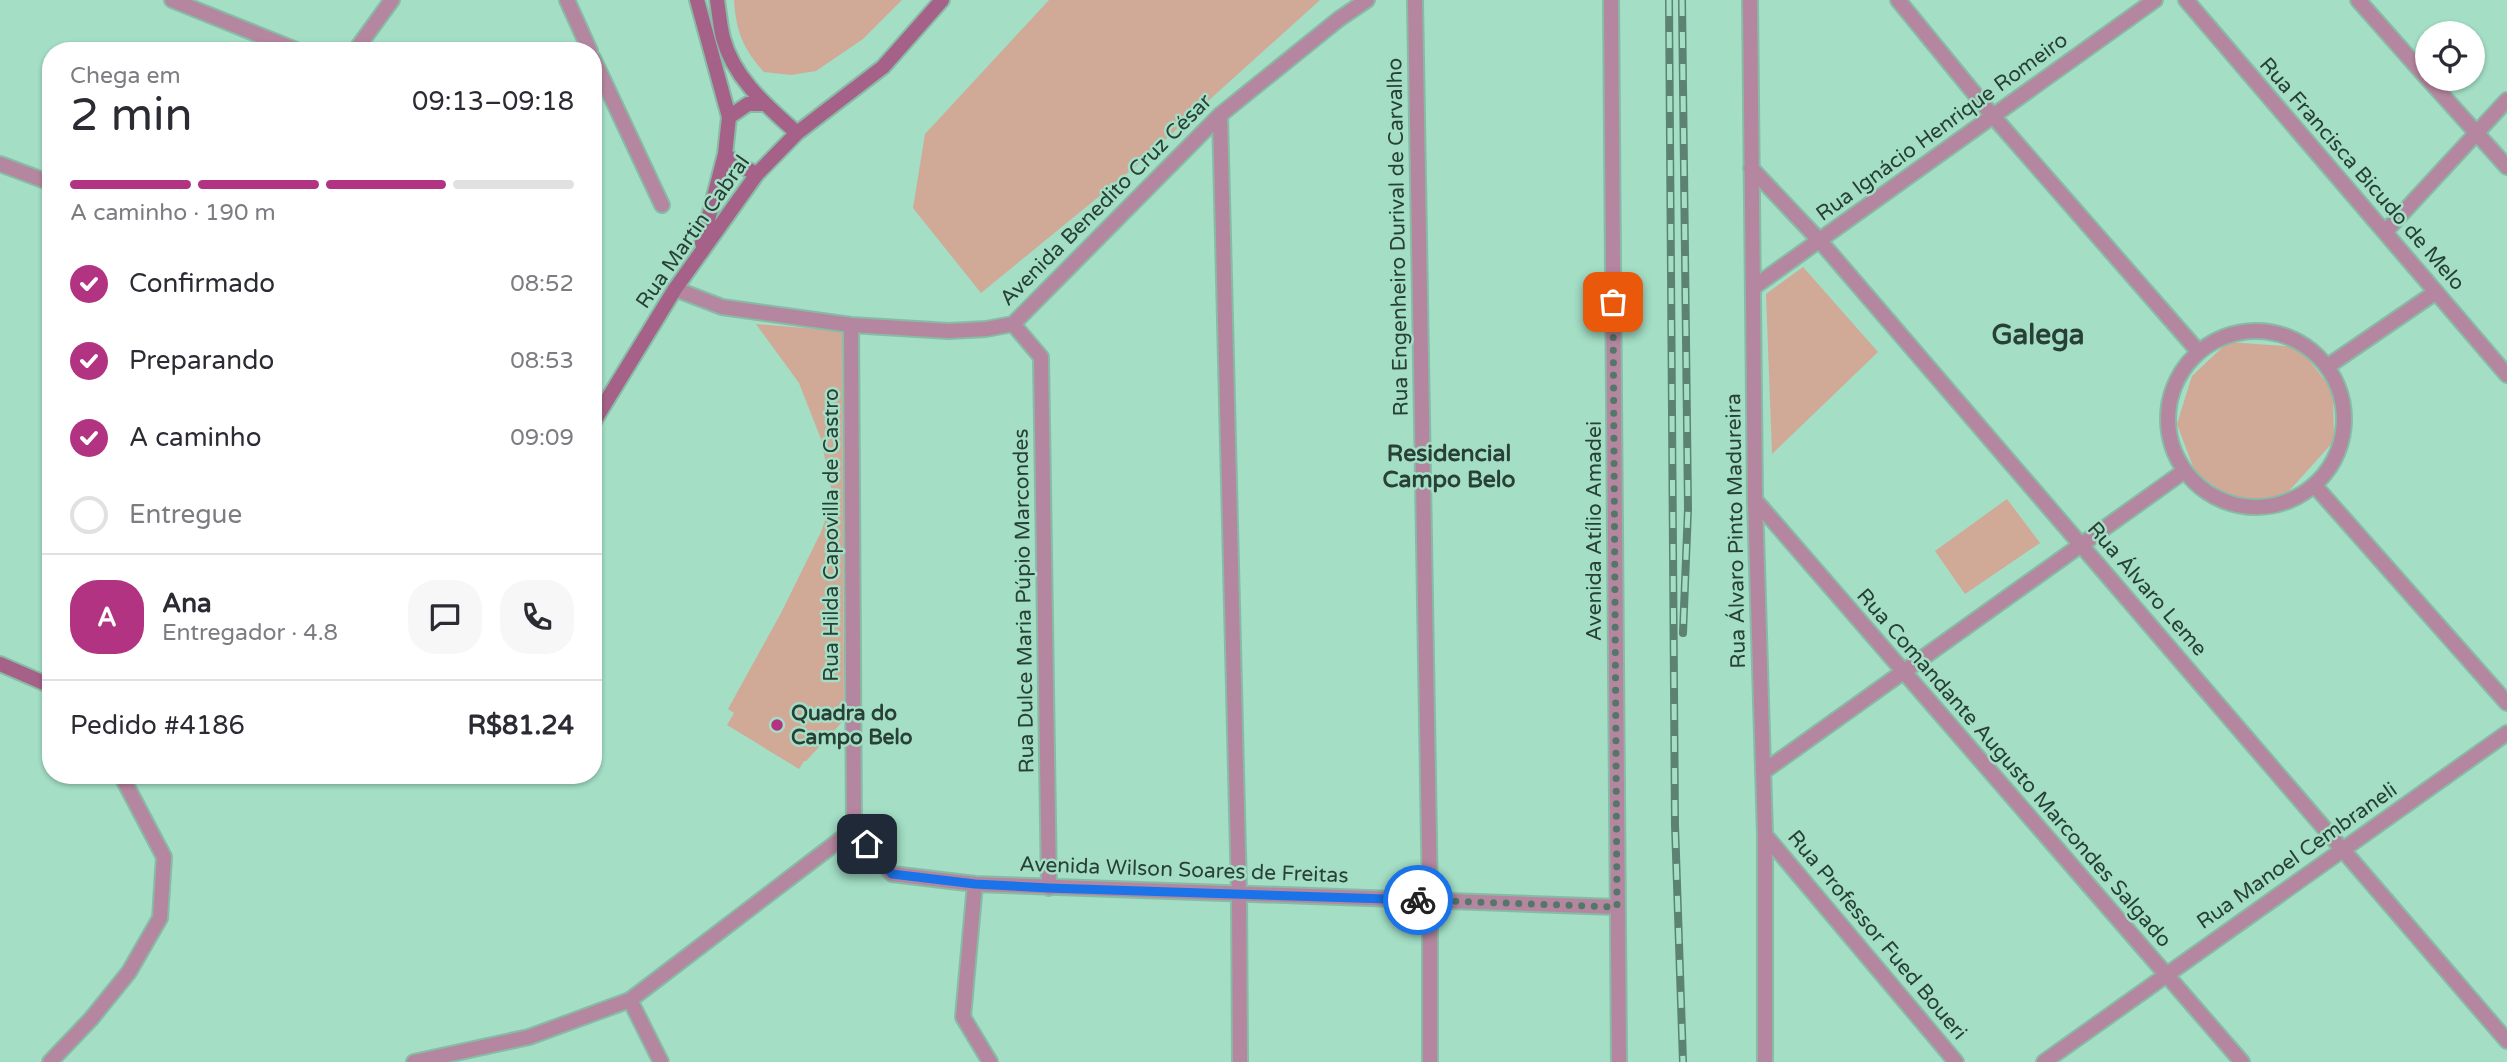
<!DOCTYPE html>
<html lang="pt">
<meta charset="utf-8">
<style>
:root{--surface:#fff;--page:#f7f7f7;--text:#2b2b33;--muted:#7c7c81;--line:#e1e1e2;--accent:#b13382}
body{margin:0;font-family:"Varela Round",sans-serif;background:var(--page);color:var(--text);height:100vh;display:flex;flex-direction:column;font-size:26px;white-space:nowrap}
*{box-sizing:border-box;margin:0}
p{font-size:23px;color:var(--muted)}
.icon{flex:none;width:38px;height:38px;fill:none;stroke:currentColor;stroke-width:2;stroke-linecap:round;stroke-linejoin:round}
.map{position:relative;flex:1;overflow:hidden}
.side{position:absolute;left:42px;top:42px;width:560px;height:742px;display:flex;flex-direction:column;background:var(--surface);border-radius:28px;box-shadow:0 2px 5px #0004}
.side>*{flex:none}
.buttons{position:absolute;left:2415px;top:21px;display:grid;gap:14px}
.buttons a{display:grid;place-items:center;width:70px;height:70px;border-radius:50%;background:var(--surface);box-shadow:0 2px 5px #0004;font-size:35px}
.pin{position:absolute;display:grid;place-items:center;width:60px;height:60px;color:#fff;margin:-30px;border-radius:14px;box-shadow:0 4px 10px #0006}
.courier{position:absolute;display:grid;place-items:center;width:70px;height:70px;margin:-35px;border:5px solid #1a73e8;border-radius:50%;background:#fff;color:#222;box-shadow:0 2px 9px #0007}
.overview em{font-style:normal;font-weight:600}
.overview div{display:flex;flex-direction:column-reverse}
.overview{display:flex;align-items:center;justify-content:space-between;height:119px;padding:0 28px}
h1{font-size:46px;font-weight:600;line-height:52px}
.bar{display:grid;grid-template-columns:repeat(4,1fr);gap:10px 7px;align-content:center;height:84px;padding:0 28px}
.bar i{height:9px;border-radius:5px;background:var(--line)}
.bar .active{background:var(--accent)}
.bar p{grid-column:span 4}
.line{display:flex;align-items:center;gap:18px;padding:0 28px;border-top:2px solid var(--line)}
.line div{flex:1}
.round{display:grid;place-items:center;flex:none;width:74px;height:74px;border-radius:28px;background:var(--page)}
ol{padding:0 28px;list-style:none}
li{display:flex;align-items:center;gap:21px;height:77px}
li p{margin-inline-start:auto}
li .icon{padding:7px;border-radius:50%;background:var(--accent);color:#fff;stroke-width:4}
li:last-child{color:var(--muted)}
li i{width:38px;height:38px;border:4px solid var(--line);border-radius:50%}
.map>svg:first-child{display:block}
.green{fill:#d1a997}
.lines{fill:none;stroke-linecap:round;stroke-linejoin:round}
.minor-casing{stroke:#88bba6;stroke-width:18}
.tertiary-casing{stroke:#88bba6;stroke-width:18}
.secondary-casing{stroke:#88bba6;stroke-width:18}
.minor{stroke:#b5869f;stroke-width:14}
.tertiary{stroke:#b5869f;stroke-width:14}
.secondary{stroke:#a56187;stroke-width:14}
.rail-casing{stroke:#5c8372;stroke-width:8}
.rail{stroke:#a3dec5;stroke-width:5;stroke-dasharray:16;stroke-linecap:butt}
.done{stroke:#537768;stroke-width:7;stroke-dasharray:0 12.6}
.route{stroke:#1a73e8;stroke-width:9}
.poi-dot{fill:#b13382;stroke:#a3dec5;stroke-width:2.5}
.labels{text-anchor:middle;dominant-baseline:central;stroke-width:5;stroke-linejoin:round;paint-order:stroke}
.street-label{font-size:21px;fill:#284036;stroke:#a3dec5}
.poi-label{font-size:21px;font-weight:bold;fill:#284036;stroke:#a3dec5;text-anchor:start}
.neighbourhood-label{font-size:23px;font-weight:bold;fill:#284036;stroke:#a3dec5}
.district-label{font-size:28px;font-weight:bold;fill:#284036;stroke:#a3dec5}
</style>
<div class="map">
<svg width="2507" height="1062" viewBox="0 0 2507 1062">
<rect width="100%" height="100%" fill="#a3dec5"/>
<path class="green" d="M734,0h168l-39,39 -47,32 -25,4 -27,-3c-21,-23 -28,-41 -30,-72z
M1049,0h271l-185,167 -154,126 -68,-85 12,-74z
M1803,267l75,85 -106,102 -6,-160z
M756,324l86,7 2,389 -38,41h-2l-5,8 -72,-44 7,-12 -6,-4 53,-96 40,-81 12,-34 -12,-59 -22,-56z
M2228,342l71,5 34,44 1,50 -54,60 -52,-5 -33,-24 -18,-48 15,-48z
M2007,499l33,44 -75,51 -30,-43z"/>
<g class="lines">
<defs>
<path id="minor" d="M172,0l127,51
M567,0l23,51
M1415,0l15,900v162
M1611,0l8,1062
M1750,0l5,500 10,335v227
M1898,0l94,115 206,236
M593,58l69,147
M1220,115l19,778 1,169
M1751,168l69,73 687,800
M2386,231l121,-131
M1754,287l401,-287
M675,289l47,18 129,18 98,6 37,-2 27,-5 207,-209 119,-96 28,-19
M1013,324l28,33 8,531
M851,325l3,504
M2168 419a88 88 0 1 1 176 0a88 88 0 1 1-176 0Z
M2328,366l108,-74
M2315,486l192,217
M1755,500l487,562
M1763,772l420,-300
M854,829l38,45 83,10 642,23
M1765,835l191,227
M975,884l-12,133 27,45
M630,1000l31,62
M50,1062l41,-43 38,-47 31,-54 4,-61 -43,-82
M414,1062l115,-25 101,-37 224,-171
M2044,1062l463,-329"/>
<path id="tertiary" d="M2186,0l321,375
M2358,0l69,78
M355,51l37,-51
M2428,79l79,88
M0,164l51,19"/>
<path id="secondary" d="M697,0l32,117 -4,37 -23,89
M717,0c2,13 3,26 6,38 11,41 44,68 74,95
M729,117l19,-13h16
M725,154l10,9 22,11
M593,423l82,-134 82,-115 40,-41 86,-66 59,-67
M0,664l51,22"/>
</defs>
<use href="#minor" class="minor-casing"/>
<use href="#tertiary" class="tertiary-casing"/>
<use href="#secondary" class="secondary-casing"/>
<use href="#minor" class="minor"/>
<use href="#tertiary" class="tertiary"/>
<use href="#secondary" class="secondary"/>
<defs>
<path id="rail" d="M1669,0l6,825 8,237
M1682,0l6,509 -5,124"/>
</defs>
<use href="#rail" class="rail-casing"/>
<use href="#rail" class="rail"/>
</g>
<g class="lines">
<path class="done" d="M1418,900l199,7 -4,-605"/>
<path class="route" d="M867,844l25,30 83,10 74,4 369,12"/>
</g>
<circle class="poi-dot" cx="777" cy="725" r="7"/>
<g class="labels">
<g class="street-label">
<text transform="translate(1942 127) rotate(-36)">Rua Ignácio Henrique Romeiro</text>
<text transform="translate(2362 174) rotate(49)">Rua Francisca Bicudo de Melo</text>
<text transform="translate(1106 200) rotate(-45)">Avenida Benedito Cruz César</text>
<text transform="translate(693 232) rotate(-55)">Rua Martin Cabral</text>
<text transform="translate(1398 237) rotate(-91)">Rua Engenheiro Durival de Carvalho</text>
<text transform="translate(1594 531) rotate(-90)">Avenida Atílio Amadei</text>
<text transform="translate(1736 531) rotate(-91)">Rua Álvaro Pinto Madureira</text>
<text transform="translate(831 535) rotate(-90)">Rua Hilda Capovilla de Castro</text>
<text transform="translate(2147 589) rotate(49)">Rua Álvaro Leme</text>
<text transform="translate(1024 601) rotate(-91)">Rua Dulce Maria Púpio Marcondes</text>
<text transform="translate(2014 768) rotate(49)">Rua Comandante Augusto Marcondes Salgado</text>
<text transform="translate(2297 856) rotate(-35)">Rua Manoel Cembraneli</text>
<text transform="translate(1184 870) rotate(2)">Avenida Wilson Soares de Freitas</text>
<text transform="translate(1877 935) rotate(50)">Rua Professor Fued Boueri</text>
</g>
<g class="poi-label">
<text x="791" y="713">Quadra do<tspan x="791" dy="24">Campo Belo</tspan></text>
</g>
<g class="neighbourhood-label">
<text x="1449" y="454">Residencial<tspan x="1449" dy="26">Campo Belo</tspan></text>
</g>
<g class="district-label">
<text x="2038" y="335">Galega</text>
</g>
</g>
</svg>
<div class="buttons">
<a><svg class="icon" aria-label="locate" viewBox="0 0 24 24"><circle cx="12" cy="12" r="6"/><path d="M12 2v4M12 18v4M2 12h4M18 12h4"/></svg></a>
</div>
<div class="pin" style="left:1613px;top:302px;background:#ea580c"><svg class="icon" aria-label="bag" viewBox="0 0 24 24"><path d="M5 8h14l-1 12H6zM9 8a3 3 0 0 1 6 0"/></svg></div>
<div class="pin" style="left:867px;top:844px;background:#1f2937"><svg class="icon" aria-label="home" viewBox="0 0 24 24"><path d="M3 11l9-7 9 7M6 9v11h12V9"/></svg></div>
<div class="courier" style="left:1418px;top:900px"><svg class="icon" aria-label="bike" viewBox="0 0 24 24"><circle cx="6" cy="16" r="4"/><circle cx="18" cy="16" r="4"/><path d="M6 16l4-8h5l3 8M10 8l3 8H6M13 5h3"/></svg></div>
<section class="side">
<div class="overview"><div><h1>2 min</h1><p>Chega em</p></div><em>09:13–09:18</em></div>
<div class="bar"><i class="active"></i><i class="active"></i><i class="active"></i><i></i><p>A caminho · 190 m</p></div>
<ol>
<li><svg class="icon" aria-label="check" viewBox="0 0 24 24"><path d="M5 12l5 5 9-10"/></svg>Confirmado<p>08:52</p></li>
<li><svg class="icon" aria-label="check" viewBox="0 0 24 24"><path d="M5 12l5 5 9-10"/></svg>Preparando<p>08:53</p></li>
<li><svg class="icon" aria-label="check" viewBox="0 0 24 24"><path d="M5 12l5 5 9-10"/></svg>A caminho<p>09:09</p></li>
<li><i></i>Entregue</li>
</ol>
<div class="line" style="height:126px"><b class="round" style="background:var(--accent);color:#fff">A</b><div><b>Ana</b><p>Entregador · 4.8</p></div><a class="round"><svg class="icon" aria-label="chat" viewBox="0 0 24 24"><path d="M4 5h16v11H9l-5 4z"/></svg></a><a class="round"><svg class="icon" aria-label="phone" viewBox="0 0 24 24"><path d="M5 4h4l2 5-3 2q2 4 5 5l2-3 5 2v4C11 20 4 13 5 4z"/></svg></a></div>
<div class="line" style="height:91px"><div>Pedido #4186</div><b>R$81.24</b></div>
</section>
</div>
